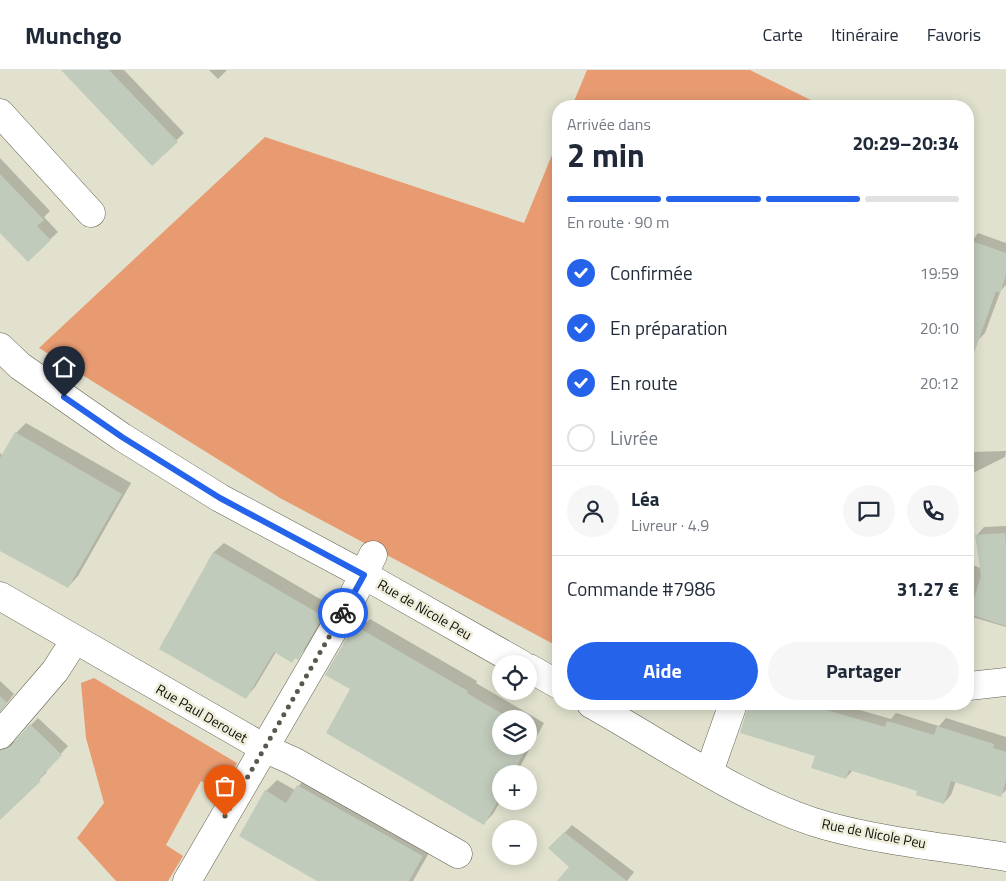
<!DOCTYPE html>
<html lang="fr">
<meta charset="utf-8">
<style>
:root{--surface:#fff;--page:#f6f6f7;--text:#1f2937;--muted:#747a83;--line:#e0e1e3;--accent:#2563eb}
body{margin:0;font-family:"Titillium Web",sans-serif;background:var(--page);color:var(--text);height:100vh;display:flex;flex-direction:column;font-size:19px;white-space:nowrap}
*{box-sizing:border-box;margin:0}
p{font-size:16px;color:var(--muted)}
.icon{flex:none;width:28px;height:28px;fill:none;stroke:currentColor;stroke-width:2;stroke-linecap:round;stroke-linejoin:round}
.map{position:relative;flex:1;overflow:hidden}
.sheet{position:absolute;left:552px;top:30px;width:422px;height:610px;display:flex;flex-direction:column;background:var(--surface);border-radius:20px;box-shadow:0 2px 12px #0003}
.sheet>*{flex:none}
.controls{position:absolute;left:492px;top:585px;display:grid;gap:10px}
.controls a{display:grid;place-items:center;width:45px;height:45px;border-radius:50%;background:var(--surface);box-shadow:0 2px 12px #0003;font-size:25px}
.pin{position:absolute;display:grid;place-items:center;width:42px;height:42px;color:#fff;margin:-51px -21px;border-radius:50% 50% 50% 0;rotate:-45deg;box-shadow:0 0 5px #0007}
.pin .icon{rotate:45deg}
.courier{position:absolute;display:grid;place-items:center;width:50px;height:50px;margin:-25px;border:4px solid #2563eb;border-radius:50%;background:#fff;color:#222;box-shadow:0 1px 6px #0007}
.overview em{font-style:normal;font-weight:700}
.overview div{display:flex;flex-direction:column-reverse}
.overview{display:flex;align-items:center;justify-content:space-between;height:85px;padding:0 15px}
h1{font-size:32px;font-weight:700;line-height:38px}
.bar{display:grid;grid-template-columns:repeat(4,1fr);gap:8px 5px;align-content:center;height:60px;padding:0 15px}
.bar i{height:6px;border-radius:4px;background:var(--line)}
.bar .on{background:var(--accent)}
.bar p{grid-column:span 4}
.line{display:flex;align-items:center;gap:12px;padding:0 15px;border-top:1px solid var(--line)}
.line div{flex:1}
.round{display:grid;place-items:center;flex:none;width:52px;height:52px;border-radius:26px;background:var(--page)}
ol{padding:0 15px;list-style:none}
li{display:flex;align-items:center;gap:15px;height:55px}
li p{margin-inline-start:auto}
li .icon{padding:5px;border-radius:50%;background:var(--accent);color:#fff;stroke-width:4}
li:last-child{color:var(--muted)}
li i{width:28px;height:28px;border:2px solid var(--line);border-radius:50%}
.cta{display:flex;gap:10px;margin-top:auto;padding:10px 15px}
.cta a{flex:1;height:58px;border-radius:30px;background:var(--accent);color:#fff;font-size:20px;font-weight:700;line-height:58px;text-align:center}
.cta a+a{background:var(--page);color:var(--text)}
header{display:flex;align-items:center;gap:30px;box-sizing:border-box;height:70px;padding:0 25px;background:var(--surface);border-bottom:1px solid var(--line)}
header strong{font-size:24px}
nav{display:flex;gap:28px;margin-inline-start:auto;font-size:18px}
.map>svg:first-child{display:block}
.green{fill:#e89b71}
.shadow{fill:#0003;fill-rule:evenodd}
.building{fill:#c1cbbb}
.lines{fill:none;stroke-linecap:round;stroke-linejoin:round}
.minor-casing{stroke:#616050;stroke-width:29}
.minor{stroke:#fff;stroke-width:28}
.done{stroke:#58584d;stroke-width:5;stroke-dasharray:0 9}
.route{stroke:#2563eb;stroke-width:6}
.labels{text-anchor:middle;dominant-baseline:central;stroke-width:5;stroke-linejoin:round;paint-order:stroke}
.street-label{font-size:14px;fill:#0f0e08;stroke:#efeedb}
</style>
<header>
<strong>Munchgo</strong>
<nav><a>Carte</a><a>Itinéraire</a><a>Favoris</a></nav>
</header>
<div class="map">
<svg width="1006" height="811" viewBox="0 0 1006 811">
<rect width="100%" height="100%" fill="#e1e1ce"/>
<path class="green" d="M587,0h163l73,36h-251z
M265,67l259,86 35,-85v509l-279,-149 -241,-150z
M94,608l143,85 -16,29 -20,-11 -35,64 17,11 -15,25h-52l-39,-43 27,-35 -18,-65 -5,-55z"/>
<path class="shadow" d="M63,0h61l60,63 -32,31z
M209,0h18l-9,9z
M0,88l50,53 -6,6 14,15 -30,28 -28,-29z
M978,163l28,10v42l-5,5 -16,43 -7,7 -9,-2v-93z
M26,353l105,60 -53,93 -10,11 -68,-39v-95l2,2 14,-22z
M1006,381l-1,6 -36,18v-23z
M1006,456v101l-34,-10 -3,12v-65l12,4 -4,-33 7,-8z
M224,473l108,63 -25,42 -15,13 -16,-9 -21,35 -9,10 -86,-49 54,-96z
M370,549l107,62 -1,2 68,40 -28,51h-15v26l-8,14 -9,9 -132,-134 -1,-56 10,-10 3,2zM501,649h28v27h-28z
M0,611l14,13 -14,18z
M751,634h88l52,15 5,-6 43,13 7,-8 60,19v53l-6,6 -44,-15 -5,14 -7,8 -26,-13 -65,-20 -7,8 -30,-22 -74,-24z
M38,648l30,28 -23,25 2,1 -47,47v-79l6,3 8,-1z
M309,704l125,70 -21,37h-93l-54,-90 11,-11 18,10z
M572,755l62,47 -7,9h-50l-7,-14 -20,-19z"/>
<path class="building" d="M61,0h48l69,72 -26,24z
M0,104l44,46 -7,6 14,14 -23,22 -28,-29z
M969,170l37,13v22l-6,18 -4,-2 -24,68h-3z
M15,362l107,62 -54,94 -68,-37v-93z
M1005,463l1,12v81l-37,-12 12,-38 -6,-41z
M213,482l110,64 -25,44 -3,-2 -3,5 -18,-11 -28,47 -87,-50z
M359,558l109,63 -1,2 44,26h-10v27h27l-16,28h-11l-2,25 -15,26 -158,-92 24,-44 -25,-14 25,-43 5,3z
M0,626l7,7 -7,8z
M749,634h57l79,23 2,-6 47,14 3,-9 57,18 -1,4 13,4v29l-5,16 -50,-16 -7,23 -28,-9 1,-4 -68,-21 -3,9 -35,-11 4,-12 -75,-23z
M30,654l32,31 -23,24 2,2 -41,39v-70l11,-4z
M529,659l6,4 -6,11z
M297,715l126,71 -14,25h-92l-78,-45 26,-46 21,13z
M564,762l63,49h-70l12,-14 -21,-19z"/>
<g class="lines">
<defs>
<path id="minor" d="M0,43l91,100
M0,277l20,19 102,71 98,61 144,77 157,89
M0,526l266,153 27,12 165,93
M529,598l30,17
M969,616l37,-4
M591,634c72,40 157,100 236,122 58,16 119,21 179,31
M0,665l55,-64 20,-31
M709,702l24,-68
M187,811l167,-287 19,-39"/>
</defs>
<use href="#minor" class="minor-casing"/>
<use href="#minor" class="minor"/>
</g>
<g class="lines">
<path class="done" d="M225,746l118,-203"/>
<path class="route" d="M64,327l58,40 98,61 144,77 -21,38"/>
</g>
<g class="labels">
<g class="street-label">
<text transform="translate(425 539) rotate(30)">Rue de Nicole Peu</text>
<text transform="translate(202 643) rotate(30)">Rue Paul Derouet</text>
<text transform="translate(874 763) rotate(11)">Rue de Nicole Peu</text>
</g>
</g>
</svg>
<div class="controls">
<a><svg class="icon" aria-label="locate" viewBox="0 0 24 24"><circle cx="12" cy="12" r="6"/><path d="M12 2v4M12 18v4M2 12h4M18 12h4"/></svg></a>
<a><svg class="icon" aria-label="layers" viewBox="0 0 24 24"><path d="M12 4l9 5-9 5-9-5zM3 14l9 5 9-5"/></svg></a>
<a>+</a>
<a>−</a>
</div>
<div class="pin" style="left:225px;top:746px;background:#ea580c"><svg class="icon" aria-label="bag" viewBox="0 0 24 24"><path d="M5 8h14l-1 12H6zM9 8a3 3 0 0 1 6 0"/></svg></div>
<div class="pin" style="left:64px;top:327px;background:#1f2937"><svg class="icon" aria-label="home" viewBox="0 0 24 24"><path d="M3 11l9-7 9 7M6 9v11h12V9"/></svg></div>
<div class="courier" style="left:343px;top:543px"><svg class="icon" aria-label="bike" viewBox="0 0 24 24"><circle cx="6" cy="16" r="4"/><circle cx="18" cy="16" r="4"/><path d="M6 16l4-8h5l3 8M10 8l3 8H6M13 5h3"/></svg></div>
<section class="sheet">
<div class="overview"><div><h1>2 min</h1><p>Arrivée dans</p></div><em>20:29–20:34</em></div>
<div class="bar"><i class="on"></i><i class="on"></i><i class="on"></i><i></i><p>En route · 90 m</p></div>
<ol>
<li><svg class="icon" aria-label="check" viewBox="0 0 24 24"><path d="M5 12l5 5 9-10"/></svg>Confirmée<p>19:59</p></li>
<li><svg class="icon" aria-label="check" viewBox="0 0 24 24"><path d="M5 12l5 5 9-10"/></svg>En préparation<p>20:10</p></li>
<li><svg class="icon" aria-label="check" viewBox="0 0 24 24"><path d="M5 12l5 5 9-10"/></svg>En route<p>20:12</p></li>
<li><i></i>Livrée</li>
</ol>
<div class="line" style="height:90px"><a class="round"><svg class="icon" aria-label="person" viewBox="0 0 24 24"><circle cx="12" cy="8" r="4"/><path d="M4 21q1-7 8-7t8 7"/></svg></a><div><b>Léa</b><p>Livreur · 4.9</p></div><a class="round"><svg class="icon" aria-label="chat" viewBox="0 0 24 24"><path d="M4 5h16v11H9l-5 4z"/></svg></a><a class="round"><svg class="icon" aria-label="phone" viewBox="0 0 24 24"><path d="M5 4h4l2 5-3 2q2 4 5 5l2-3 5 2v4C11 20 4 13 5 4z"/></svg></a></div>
<div class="line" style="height:65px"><div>Commande #7986</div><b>31.27 €</b></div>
<div class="cta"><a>Aide</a><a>Partager</a></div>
</section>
</div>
